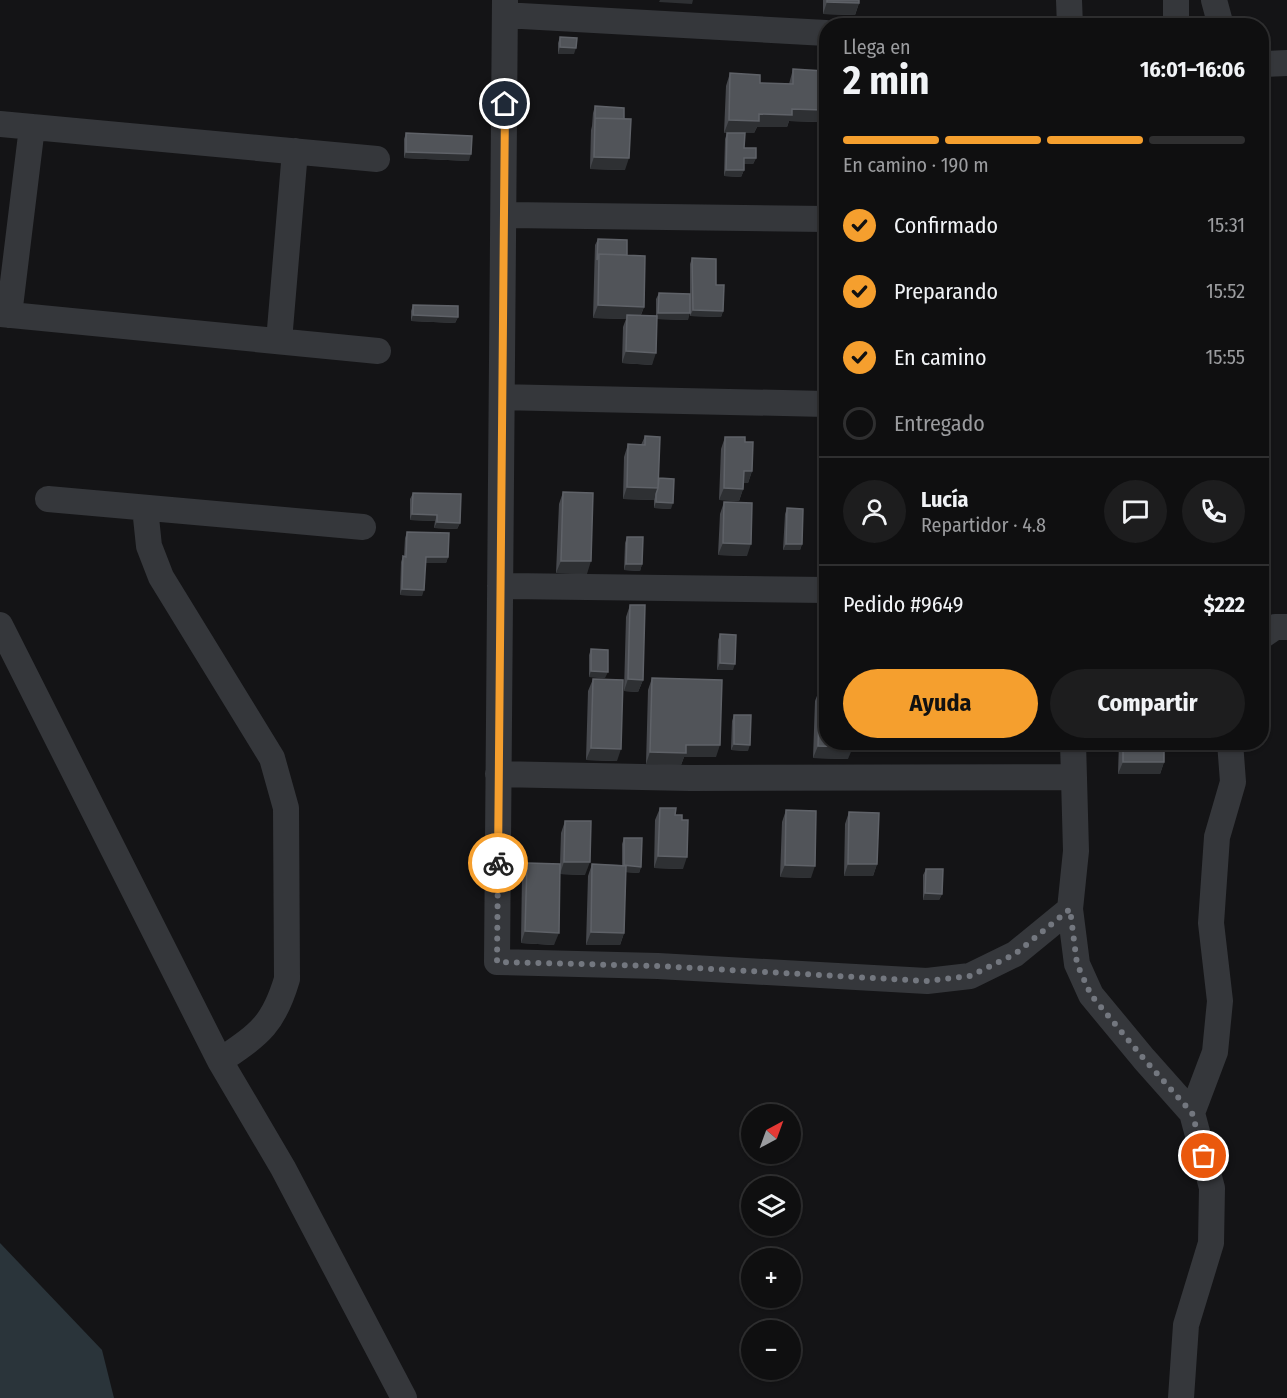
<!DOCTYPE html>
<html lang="es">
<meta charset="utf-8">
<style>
:root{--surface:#0f0f10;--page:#1d1d1e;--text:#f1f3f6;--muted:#9b9c9f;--line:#2f2f30;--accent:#f59f2e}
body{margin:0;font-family:"Fira Sans Condensed",sans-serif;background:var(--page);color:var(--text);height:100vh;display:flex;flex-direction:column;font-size:22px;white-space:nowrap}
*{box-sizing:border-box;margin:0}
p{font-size:20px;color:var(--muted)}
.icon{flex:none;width:33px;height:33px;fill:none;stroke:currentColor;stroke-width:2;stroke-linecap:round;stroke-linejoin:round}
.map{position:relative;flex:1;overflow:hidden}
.details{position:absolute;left:819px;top:18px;width:450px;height:732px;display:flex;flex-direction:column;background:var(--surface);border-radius:24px;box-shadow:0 2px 4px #0004,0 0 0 2px var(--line)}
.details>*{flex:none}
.needle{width:39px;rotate:41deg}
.controls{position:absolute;left:741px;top:1104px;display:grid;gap:12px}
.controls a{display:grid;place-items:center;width:60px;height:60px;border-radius:50%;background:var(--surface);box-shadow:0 2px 4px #0004,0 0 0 2px var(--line);font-size:30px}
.pin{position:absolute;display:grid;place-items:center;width:51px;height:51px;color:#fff;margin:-26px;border:3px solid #fff;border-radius:50%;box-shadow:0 2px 6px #0007}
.courier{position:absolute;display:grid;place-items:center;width:60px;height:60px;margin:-30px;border:4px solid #f59f2e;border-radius:50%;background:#fff;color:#222;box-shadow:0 2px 8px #0007}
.overview em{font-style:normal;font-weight:700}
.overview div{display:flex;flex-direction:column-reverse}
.overview{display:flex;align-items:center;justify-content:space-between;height:102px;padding:0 24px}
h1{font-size:39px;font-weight:700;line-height:45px}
.bar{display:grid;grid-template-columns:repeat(4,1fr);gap:9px 6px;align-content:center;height:72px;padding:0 24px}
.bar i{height:8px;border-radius:4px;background:var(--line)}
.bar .selected{background:var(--accent)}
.bar p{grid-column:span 4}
.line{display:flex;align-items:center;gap:15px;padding:0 24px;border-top:2px solid var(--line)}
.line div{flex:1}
.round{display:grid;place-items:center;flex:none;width:63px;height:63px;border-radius:32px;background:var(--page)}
ol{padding:0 24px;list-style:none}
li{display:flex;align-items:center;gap:18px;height:66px}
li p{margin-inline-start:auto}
li .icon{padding:6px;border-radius:50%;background:var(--accent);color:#111;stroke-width:4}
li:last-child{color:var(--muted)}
li i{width:33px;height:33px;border:3px solid var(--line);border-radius:50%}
.primary-button{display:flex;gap:12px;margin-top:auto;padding:12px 24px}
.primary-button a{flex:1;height:69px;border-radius:36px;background:var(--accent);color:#111;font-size:24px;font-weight:700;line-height:69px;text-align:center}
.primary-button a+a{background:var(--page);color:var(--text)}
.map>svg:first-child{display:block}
.water{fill:#2a343a}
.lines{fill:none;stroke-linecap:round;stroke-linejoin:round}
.minor{stroke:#35373b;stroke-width:26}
.wall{fill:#47494e}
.shaded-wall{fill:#2e3033}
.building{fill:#515459;stroke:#5f6268;stroke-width:1.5}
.done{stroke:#73777f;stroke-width:6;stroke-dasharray:0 10.8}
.route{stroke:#f59f2e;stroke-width:8}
</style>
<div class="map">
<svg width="1287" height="1398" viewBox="0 0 1287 1398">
<rect width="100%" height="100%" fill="#141416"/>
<path class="water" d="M0,1243l102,107 12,48h-114z"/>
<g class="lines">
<path class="minor" d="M505,0l-8,962 161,4 269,15 43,-5 45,-22 55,-45
M1069,0l1,26
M1176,0v26
M1214,0l7,26
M505,15l321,18
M1262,64l25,-1
M0,124l377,35
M504,215l322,4
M0,314l378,37
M9,315l23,-188
M279,341l16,-190
M502,397l324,7
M48,499l315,28
M145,508l4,38 12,31 111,181 14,50 1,171c-14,47 -28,55 -67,82
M500,586l326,4
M0,625l220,436 63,107 121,230
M1262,636l13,-9h12
M1073,742l3,109 -6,58 7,55 14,31 53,64 48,54 20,75 -1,55 -25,82 -5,73
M498,774l192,4 384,-1
M1192,1113l23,-61 5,-51 -9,-78 6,-86 16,-55 -3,-40"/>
</g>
<path class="wall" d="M823,0h36v3l-4,12 -32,-1z
M560,37l14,17h-16v-11z
M793,69l26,53 -30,-1 -2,6h-30l-3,6h-30l2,-47 4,-13 30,10 29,1z
M595,106l29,13 1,51 -35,-1 1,-39 1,-4 1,-13z
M406,133l63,28 -65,-3v-19z
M727,133l29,25 -3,6h-9v6l-3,7 -17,-1 1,-37z
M598,239l29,16 17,52 -3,8 15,1v-17l3,-6 31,1v-30l2,-6 24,27 7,26 -2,6 -31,-1v-20l-2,24 -31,-1 -5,46 -30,-2 1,-36 3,-8 -33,-1 2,-73z
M413,305l45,12 -3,6 -44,-2v-10z
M645,436l14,42 12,31 -17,-1v-8l-31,-1 1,-42 4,-13 13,1z
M725,437l20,5 7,29 -4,12h-4l-1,6 -4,12 -20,-1 2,-51z
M563,492l24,82 -31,-1 3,-69z
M413,493l47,30 -3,6 -23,-1 1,-7 -25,-1v-21z
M724,502l23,54 -29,-1 2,-41z
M787,508l15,36 -2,6h-17l2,-36z
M407,532l41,25 -2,6h-21l-3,33 -22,-1 1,-33 2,-6h1l1,-18z
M627,537l15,27 -2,7 -16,-1 1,-27z
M630,605l13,75 -5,12 -14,-1 2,-74z
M720,634l13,36h-16l1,-30z
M591,649l14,29 -16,-1v-22z
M652,678l64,79h-32l-3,8 -35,-1 2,-74z
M593,679l24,82 -31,-1 2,-69z
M820,688l28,71 -35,-1 2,-57z
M734,715l14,36 -17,-1 1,-29z
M1119,742h50l-1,2h-4v18l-4,12h-42z
M660,808l15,7 8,54 -29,-1 1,-48z
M786,810l25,68 -31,-1 2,-55z
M849,812l28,52 -4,12h-29l1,-52z
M565,821l20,54 -25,-1 -6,71 -33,-2 1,-68 5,-12 33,1 1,-31z
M624,838l17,29 -2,6 -13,-1 -2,61 -4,12h-34l2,-69 4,-12 30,1v-21z
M926,869l16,25 -3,6h-16v-25z"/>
<path class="shaded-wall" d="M660,0h33l-1,4 -33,-2z
M827,2l32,1 -4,12 -32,-1z
M560,47l16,1 -2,6h-16z
M792,109l31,1 -4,12 -30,-1 -2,6h-30l-3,6h-30l5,-13z
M406,152l65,2 -2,7 -65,-3z
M594,157l35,1 -4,12 -35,-1z
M744,158h12l-3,6h-11z
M726,170h18l-3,7 -17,-1z
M598,305l46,2 -5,12 -12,-4 -1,4 -33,-1z
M693,310l30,1 -2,6 -31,-1z
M658,313h32l-2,7 -32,-1z
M413,315l45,2 -3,6 -44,-2z
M626,351l30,2 -4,12 -30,-2z
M744,471h8l-4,12h-8z
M627,487l31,1 -4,12 -31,-1z
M724,488l19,1 -4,12 -20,-1z
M656,502l17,1 -2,6 -17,-1z
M412,514l25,1 -2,6 -25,-1z
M437,522l23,1 -3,6 -23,-1z
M723,543l28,1 -4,12 -29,-1z
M786,544h16l-2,6h-17z
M426,557h22l-2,6h-23z
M561,561h30l-4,13 -31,-1z
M626,564h16l-2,7 -16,-1z
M402,589l22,1 -2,6 -22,-1z
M720,663l15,1 -2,6h-16z
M591,671l17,1 -3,6 -16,-1z
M628,679l15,1 -5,12 -14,-1z
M734,744l16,1 -2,6 -17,-1z
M962,744h14l-2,6h-14z
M686,745h34l-4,12h-32l-3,8 -35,-1 4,-12z
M818,746l35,1 -5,12 -35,-1z
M591,748l30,1 -4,12 -31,-1z
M1123,762h41l-4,12h-42z
M658,856l29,1 -4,12 -29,-1z
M564,862h26l-5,13 -25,-1z
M848,864h29l-4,12h-29z
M785,865l30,1 -4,12 -31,-1z
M624,866l17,1 -2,6 -17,-1z
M925,893l17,1 -3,6h-16z
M525,931l34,2 -5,12 -33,-2z
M591,932l33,1 -4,12h-34z"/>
<path class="building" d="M827,0h32v3l-32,-1z
M560,37l17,1 -1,10 -16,-1z
M793,69l31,2 -1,39 -31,-1v6l-33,-1v7l-30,-1 1,-47 30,2v8l33,1z
M595,106l29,2v11l-29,-1v2z
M595,118l36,1 -2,39 -35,-1z
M406,133l66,3 -1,18 -65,-2z
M727,133h18l-1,15h12v10h-12v12h-18z
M598,239l29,1v15l-28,-1 -2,6z
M599,254l46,2 -1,51 -46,-2z
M692,258l24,1v26h8l-1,26 -30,-1z
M659,293l31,1v19h-32z
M413,305l45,1v11l-45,-2z
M627,315l30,1 -1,37 -30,-2z
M645,436l15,1 -2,51 -31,-1 1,-43 17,1z
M725,437h20v5h8l-1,29h-8l-1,18 -19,-1z
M659,478l15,1 -1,24 -17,-1v-8l2,-6z
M563,492l30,1 -2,68h-30z
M413,493l48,1 -1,29 -23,-1v-7l-25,-1z
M724,502l28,1 -1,41 -28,-1z
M787,508l16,1 -1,35h-16z
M407,532l42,1 -1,24h-22l-2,33 -22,-1 1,-33 3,1z
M627,537h16l-1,27h-16z
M630,605h15l-2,75 -15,-1z
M720,634l16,1 -1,29 -15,-1z
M591,649l17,1v22l-17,-1z
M652,678l70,2 -2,65h-34v8l-36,-1z
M593,679l30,1 -2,69 -30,-1z
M820,688l6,1v53h27v5l-35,-1z
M734,715h17l-1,30 -16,-1z
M962,742h14v2h-14z
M1123,742h41v20h-41z
M660,808h16l-1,7h7v5h6l-1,37 -29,-1z
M786,810l30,1 -1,55 -30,-1z
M849,812l30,1 -2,51h-29z
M565,821h26l-1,41h-26z
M624,838h18l-1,29 -17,-2z
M527,863l33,1 -1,69 -34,-2z
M592,864l34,2 -2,67 -33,-1z
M926,869h17l-1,25 -17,-1z"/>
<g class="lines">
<path class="done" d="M498,863l-1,99 161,4 269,15 43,-5 45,-22 55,-45 7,55 14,31 53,64 48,54 12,43"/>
<path class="route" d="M498,863l7,-759"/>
</g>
</svg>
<div class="controls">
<a><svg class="needle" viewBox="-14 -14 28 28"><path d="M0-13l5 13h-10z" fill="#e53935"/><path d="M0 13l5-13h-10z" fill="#9b9c9f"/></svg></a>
<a><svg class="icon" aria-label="layers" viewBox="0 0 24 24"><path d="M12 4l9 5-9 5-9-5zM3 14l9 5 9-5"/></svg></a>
<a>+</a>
<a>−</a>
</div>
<div class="pin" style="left:1204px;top:1156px;background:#ea580c"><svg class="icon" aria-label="bag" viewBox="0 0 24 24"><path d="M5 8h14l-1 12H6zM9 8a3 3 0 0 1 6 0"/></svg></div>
<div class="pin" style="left:505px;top:104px;background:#1f2937"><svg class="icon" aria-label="home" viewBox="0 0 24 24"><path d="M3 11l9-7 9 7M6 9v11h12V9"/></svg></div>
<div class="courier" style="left:498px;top:863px"><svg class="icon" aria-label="bike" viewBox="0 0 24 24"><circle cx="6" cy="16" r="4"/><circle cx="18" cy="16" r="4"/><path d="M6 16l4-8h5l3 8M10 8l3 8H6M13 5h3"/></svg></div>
<section class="details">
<div class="overview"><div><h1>2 min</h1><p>Llega en</p></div><em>16:01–16:06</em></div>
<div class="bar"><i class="selected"></i><i class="selected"></i><i class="selected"></i><i></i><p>En camino · 190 m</p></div>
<ol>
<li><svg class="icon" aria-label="check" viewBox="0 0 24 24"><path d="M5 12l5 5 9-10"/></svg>Confirmado<p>15:31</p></li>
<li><svg class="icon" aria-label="check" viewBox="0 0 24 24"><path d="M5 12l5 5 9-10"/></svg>Preparando<p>15:52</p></li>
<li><svg class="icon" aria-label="check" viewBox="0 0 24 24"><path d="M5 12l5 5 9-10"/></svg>En camino<p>15:55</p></li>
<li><i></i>Entregado</li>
</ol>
<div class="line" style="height:108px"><a class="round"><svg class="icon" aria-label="person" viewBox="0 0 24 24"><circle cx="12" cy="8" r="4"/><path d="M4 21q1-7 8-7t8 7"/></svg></a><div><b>Lucía</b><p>Repartidor · 4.8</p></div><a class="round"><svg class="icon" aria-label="chat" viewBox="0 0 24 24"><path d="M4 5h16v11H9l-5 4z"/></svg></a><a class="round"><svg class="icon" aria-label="phone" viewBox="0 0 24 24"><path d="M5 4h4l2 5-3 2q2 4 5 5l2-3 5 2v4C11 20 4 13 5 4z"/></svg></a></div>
<div class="line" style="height:78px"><div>Pedido #9649</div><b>$222</b></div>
<div class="primary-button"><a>Ayuda</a><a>Compartir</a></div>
</section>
</div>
